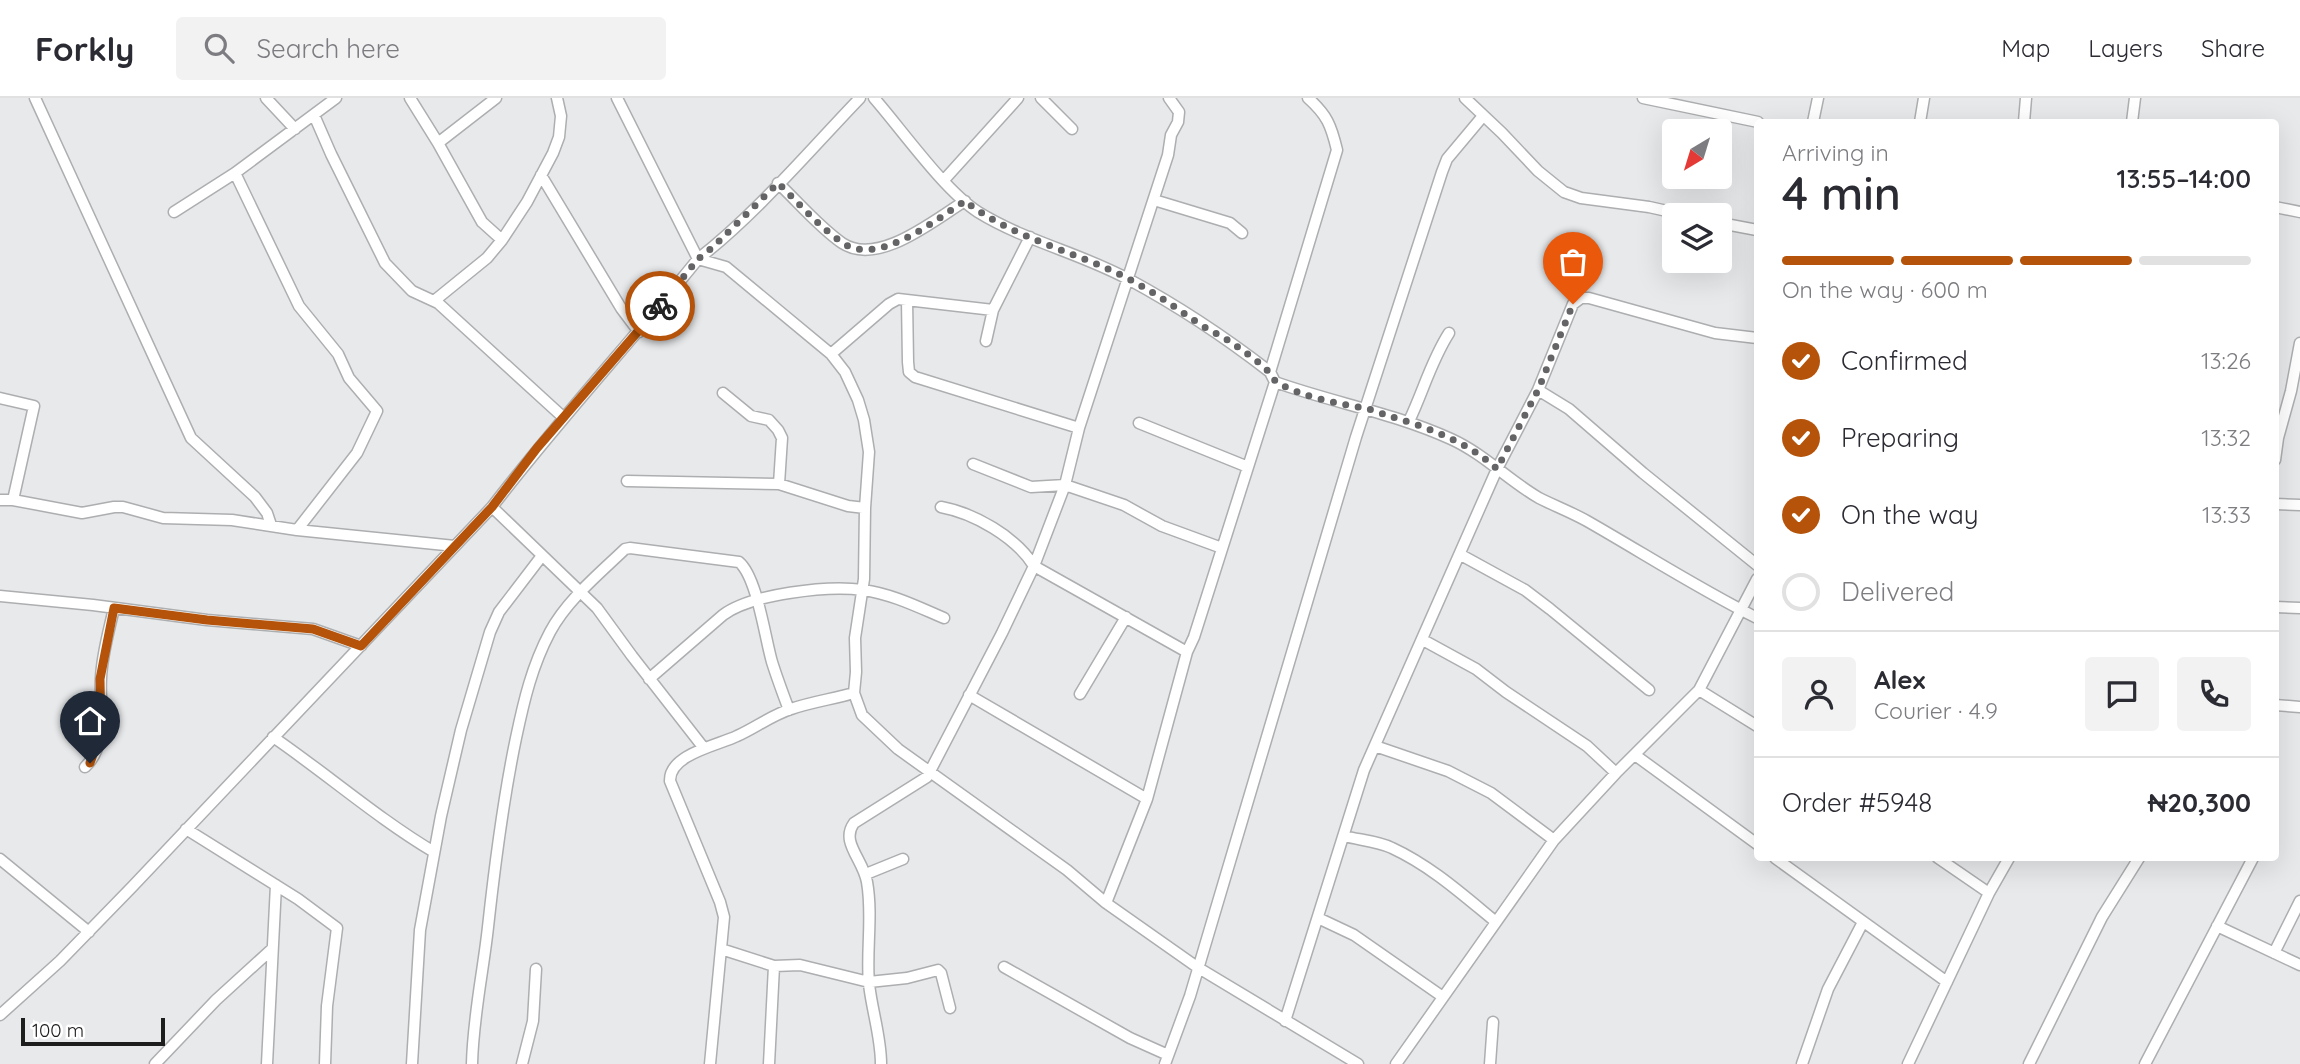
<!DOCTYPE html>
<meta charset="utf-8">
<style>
:root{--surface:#fff;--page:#f2f2f3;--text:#2b2b33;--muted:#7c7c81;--line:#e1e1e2;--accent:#b45309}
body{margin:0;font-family:Quicksand,sans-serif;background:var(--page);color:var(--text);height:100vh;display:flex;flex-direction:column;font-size:26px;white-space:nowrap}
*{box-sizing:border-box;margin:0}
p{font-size:23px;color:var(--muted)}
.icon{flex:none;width:38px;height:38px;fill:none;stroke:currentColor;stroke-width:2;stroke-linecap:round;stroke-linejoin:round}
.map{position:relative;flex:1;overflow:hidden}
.sheet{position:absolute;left:1754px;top:21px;width:525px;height:742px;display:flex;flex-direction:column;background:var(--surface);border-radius:7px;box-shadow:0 7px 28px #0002}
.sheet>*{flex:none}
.needle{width:46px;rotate:218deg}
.controls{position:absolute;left:1662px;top:21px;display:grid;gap:14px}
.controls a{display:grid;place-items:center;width:70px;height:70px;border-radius:7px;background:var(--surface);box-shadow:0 7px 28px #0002;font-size:35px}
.scale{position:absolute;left:21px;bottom:18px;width:144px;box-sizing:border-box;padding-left:7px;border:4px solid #1d1d1e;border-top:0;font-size:19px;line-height:24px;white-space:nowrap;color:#1d1d1e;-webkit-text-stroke:5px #fff;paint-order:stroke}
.pin{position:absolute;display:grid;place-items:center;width:60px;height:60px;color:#fff;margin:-72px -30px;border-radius:50% 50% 50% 0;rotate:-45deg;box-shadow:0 0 7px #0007}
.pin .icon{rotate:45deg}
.courier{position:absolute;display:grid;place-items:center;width:70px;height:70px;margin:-35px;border:5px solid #b45309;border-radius:50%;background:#fff;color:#222;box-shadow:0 2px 9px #0007}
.summary em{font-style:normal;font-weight:600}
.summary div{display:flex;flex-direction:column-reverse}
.summary{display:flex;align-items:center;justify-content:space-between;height:119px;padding:0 28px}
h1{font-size:46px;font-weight:600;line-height:52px}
.bar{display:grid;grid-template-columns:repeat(4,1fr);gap:10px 7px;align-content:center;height:84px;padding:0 28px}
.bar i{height:9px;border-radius:5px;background:var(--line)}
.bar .selected{background:var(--accent)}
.bar p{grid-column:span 4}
.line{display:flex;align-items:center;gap:18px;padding:0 28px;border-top:2px solid var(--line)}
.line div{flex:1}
.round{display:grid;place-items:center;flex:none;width:74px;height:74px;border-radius:7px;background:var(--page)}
ol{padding:0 28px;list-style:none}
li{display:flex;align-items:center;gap:21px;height:77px}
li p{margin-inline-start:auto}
li .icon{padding:7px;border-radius:50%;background:var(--accent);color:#fff;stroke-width:4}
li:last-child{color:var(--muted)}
li i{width:38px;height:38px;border:4px solid var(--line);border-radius:50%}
header{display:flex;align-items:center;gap:42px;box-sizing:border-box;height:98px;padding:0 35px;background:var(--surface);border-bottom:2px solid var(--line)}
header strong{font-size:33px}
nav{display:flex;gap:38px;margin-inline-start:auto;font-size:24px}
.search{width:490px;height:63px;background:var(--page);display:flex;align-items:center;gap:18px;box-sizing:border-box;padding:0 24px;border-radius:7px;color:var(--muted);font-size:26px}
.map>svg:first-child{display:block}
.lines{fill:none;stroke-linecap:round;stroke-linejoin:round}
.street-casing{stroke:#adaeb0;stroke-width:13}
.street{stroke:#fff;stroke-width:10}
.done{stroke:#646466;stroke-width:7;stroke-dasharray:0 12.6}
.route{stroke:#b45309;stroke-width:9}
</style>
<header>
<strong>Forkly</strong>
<div class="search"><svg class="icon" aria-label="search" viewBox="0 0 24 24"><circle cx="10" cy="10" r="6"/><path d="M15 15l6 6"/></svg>Search here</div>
<nav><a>Map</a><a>Layers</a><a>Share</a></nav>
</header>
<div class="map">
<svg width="2300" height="966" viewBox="0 0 2300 966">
<rect width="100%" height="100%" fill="#e7e9eb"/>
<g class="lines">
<defs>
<path id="street" d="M35,0l156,340 64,59 12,16 4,12
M266,0l29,31
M410,0l28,45 44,79 20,18
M617,0l81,161 28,8 105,87 14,18 13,28 6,20 5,32 -4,56 -1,71 -9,59 1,34 -2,21 8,22 36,34 169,121 39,33 91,64 161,97
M874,0c28,32 70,92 104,114 47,29 102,41 150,67 50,27 97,58 142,93
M1041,0l31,31
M1465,0l37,35 36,38 26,21 17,6 68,9 36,8
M1643,0l115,24
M314,17l17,39 54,109 27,28 26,12 126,115
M1813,24l5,-24
M1920,24l4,-24
M2024,24l2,-24
M2132,24l3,-24
M438,45l58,-45
M235,75l64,133 39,48 11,24 28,33 -20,42 -60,77
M541,77l80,133 18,24
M944,82l74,-82
M778,85c21,20 41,44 64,60 36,24 92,-23 123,-42
M1154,102l76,23 12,10
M2275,109l25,5
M174,114l61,-39 101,-75
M1720,125l37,7
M907,202l1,62 1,10 6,5 164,51
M434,203l53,-43 15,-18 25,-38 26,-49 6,-16 2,-21 -4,-18
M986,243l7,-31 37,-73
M831,256l58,-50 9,-5 95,11
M1275,284c59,21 119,31 176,57 33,15 57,41 88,59 16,8 32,14 48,23 56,32 112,68 170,97
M1538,292l31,19 74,64 114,92
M723,295l28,23 18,4 9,10 4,8 -3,46
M0,300l34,8 -21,94
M1409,323c14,-29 22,-60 40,-88
M1139,325l109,44
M2275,362l3,-22 13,-47 9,-48
M973,366l58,23 34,-2 59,20 38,21 60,22
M627,383l152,3 69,22 17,2
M0,402h13l69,13 32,-6h9l40,11 69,2 65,10 158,16
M2275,406l25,1
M492,409l105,101 35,48 71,91
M941,409c33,6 75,30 93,59l153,86
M1461,457l64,35 25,19 99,81
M0,498l93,9 114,15 106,9 48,17
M2275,509l25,1
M1423,542l53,29 30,23 81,54 29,27
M649,581l74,-64c28,-21 105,-30 140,-25 29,4 55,17 81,28
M1699,592l58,36
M1080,596l46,-77
M969,597l178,104
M2275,607l25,2
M273,639c54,37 104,81 161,115
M1375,648l73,25 43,22 63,47
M1635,657l122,89
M85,669c24,-22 14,-61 16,-89 1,-24 8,-47 13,-70
M186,731l112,70 39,29 -10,78 -2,58
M1344,738c15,4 34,5 48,12 39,18 71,47 104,74
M1775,760l172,124
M1938,760l51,35
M0,761l89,73
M866,776l37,-15
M1106,805l41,-104 40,-147 7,-15 81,-255 -5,-10 67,-222c-6,-25 -10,-35 -29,-52
M1318,820l36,17 89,62
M2217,828l83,39
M721,851l53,17 26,-1 69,17 38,-4 31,-8 3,3 9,35
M2274,855l26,-52
M1004,869l126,71 38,17
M0,917l60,-54 72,-74 360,-380c65,-85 139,-165 206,-248 58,-45 111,-108 162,-161
M1285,923l79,-251 133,-301 41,-79 35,-86 8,-6h8l126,35 42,5
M155,966l61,-64 56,-51
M267,966l9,-179
M412,966l8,-134 21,-114 20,-86 29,-98 9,-20 42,-55
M472,966c1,-47 11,-91 16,-137 7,-64 15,-127 28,-189 8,-38 16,-72 34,-106 17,-32 49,-58 75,-83l5,-1 109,14c18,15 26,76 33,100 5,16 11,32 17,48
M522,966l11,-43 3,-52
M710,966l14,-147 -4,-15 -50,-121c-1,-27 49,-36 67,-45 18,-8 35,-21 54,-27 20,-7 42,-10 63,-16
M769,966l5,-98
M881,966c0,-27 -9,-53 -12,-80 -3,-34 4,-68 -2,-102 -4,-23 -27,-40 -13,-59l73,-46 75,-144 32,-67 31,-81 14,-57 89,-273 3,-20 7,-13 1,-10 -10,-14
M1165,966l25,-68 166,-559 86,-265 5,-13 36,-43
M1396,966l158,-224 62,-67 83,-83 58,-111
M1490,966l3,-42
M1802,966l26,-75 35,-67
M1908,966l81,-171 20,-35
M2029,966l73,-147 37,-59
M2145,966l108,-206"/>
</defs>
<use href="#street" class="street-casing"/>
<use href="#street" class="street"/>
</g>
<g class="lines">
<path class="done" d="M660,208l38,-47 15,-12 65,-64c21,20 41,44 65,60 35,24 92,-23 122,-42 47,37 109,50 162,77 25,13 48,29 71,45 12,8 25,13 37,22 11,8 23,16 33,26 4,4 5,9 10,12 23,13 60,21 86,25 8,1 17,6 25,8 38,11 79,26 108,53l41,-79 35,-86"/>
<path class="route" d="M90,665l11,-32 -1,-52 14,-71 93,12 106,9 48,17 131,-139 45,-59 123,-142"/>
</g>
</svg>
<div class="controls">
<a><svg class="needle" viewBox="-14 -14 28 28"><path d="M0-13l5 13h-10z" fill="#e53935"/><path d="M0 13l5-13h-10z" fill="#7c7c81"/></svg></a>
<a><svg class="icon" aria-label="layers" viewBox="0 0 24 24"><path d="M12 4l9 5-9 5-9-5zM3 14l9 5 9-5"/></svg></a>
</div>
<div class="scale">100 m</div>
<div class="pin" style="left:1573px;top:206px;background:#ea580c"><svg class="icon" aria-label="bag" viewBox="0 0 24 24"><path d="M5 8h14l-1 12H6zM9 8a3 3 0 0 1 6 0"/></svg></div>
<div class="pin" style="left:90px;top:665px;background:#1f2937"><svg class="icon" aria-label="home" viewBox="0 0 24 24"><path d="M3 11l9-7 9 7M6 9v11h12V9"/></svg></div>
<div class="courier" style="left:660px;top:208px"><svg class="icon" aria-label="bike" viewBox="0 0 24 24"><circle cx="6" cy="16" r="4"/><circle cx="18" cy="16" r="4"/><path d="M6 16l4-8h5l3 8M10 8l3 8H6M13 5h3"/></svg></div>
<section class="sheet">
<div class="summary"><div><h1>4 min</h1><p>Arriving in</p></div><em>13:55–14:00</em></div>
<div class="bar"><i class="selected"></i><i class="selected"></i><i class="selected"></i><i></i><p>On the way · 600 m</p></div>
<ol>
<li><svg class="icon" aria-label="check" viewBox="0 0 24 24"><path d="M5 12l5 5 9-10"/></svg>Confirmed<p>13:26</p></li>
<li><svg class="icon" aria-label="check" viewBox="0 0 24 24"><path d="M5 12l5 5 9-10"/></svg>Preparing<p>13:32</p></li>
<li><svg class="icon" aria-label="check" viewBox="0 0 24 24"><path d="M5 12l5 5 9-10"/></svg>On the way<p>13:33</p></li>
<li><i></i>Delivered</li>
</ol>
<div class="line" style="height:126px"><a class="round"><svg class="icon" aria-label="person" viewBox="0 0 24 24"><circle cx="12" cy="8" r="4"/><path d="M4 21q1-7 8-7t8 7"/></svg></a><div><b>Alex</b><p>Courier · 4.9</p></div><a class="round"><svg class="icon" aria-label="chat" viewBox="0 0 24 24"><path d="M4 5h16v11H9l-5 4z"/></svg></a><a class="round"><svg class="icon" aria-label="phone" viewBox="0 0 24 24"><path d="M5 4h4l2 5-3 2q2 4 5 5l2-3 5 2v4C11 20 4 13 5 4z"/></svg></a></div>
<div class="line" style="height:91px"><div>Order #5948</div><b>₦20,300</b></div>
</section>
</div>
